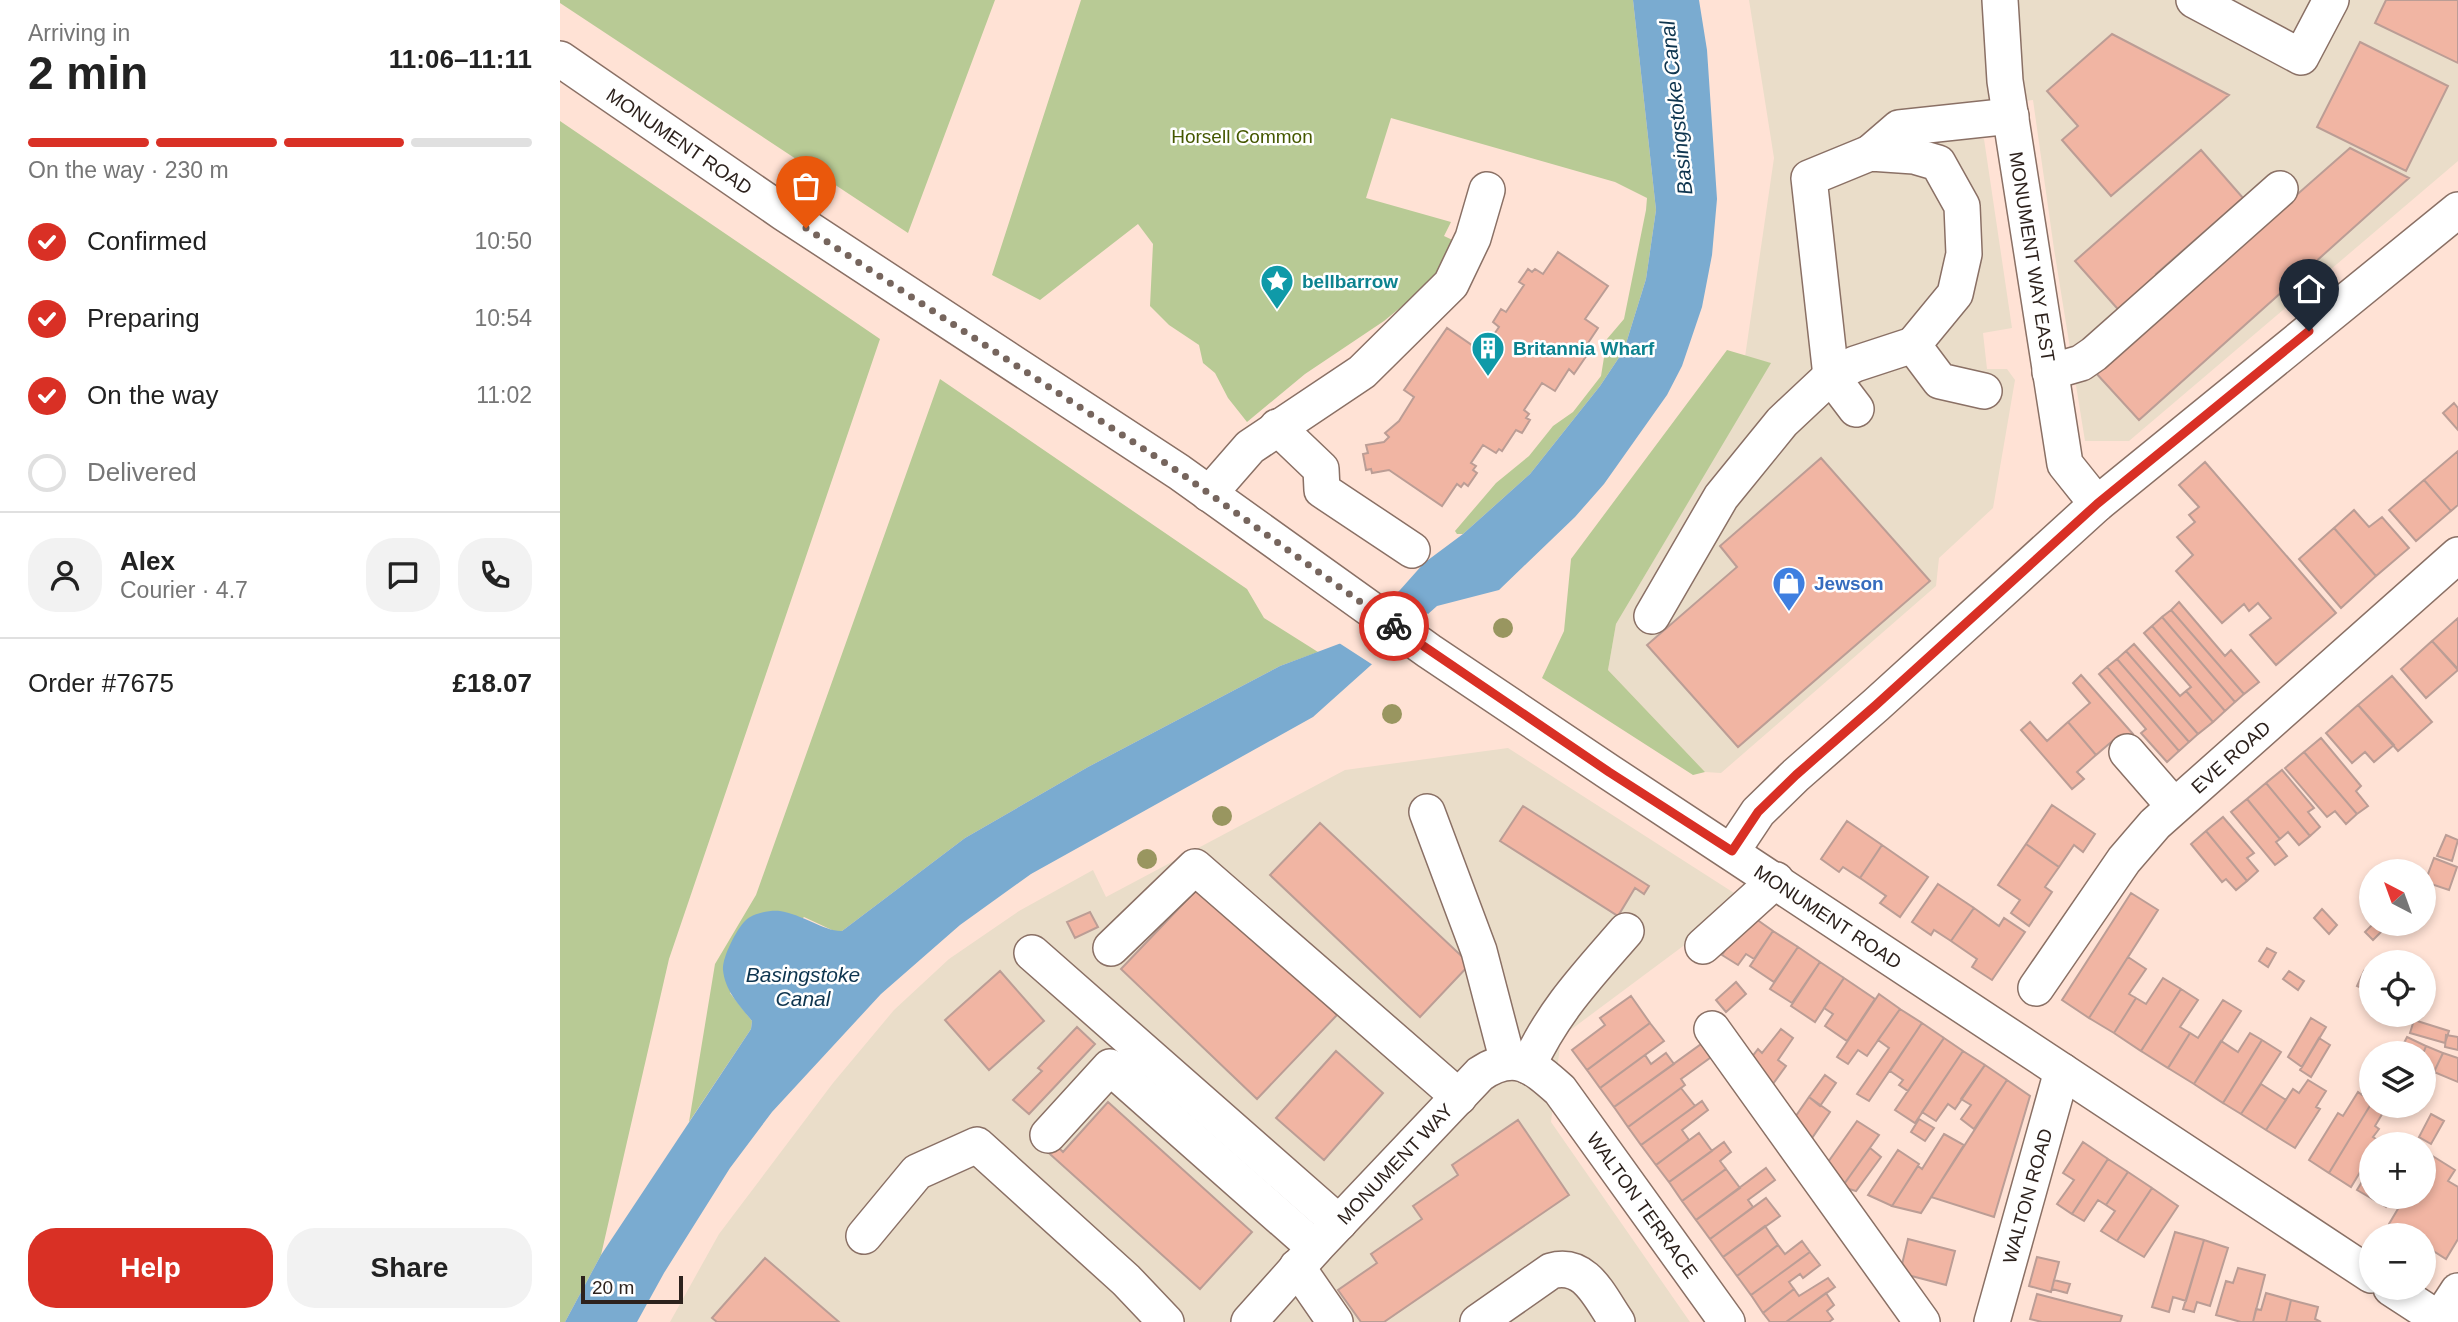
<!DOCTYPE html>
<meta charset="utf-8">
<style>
:root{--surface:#fff;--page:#f2f2f2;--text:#222;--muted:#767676;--line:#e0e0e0;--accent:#d93025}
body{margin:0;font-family:Helvetica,sans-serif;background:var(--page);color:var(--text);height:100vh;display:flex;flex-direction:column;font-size:26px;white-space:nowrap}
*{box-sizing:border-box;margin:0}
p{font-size:23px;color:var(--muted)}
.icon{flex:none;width:38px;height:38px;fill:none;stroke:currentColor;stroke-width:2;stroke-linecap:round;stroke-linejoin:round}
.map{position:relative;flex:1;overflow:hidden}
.side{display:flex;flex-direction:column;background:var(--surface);width:560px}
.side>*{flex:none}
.needle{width:46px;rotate:319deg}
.fabs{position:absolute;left:1799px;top:859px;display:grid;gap:14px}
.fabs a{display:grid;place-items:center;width:77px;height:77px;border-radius:50%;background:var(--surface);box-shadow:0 4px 10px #0003;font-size:35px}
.scale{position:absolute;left:21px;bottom:18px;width:102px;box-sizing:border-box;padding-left:7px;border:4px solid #2d221d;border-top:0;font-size:19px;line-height:24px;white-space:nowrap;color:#2d221d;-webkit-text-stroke:5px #fff;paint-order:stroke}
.pin{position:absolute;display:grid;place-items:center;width:60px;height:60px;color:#fff;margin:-72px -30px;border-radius:50% 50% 50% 0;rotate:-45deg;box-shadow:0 0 7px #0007}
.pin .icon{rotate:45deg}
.courier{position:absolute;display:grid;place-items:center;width:70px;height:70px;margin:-35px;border:5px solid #d93025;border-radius:50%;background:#fff;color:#222;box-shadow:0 2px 9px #0007}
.overview em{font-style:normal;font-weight:800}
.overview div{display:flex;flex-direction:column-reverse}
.overview{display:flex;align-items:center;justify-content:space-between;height:119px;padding:0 28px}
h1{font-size:46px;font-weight:800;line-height:52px}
.bar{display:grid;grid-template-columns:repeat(4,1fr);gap:10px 7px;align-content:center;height:84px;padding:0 28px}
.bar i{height:9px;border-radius:5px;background:var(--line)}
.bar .on{background:var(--accent)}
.bar p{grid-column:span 4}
.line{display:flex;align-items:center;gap:18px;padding:0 28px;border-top:2px solid var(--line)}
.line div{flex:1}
.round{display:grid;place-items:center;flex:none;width:74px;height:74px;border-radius:28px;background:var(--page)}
ol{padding:0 28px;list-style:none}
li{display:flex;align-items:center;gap:21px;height:77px}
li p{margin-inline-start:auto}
li .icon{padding:7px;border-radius:50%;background:var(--accent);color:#fff;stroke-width:4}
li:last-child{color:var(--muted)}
li i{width:38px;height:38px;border:4px solid var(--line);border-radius:50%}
.cta{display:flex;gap:14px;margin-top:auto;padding:14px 28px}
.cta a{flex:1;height:80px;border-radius:28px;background:var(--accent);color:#fff;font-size:28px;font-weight:800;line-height:80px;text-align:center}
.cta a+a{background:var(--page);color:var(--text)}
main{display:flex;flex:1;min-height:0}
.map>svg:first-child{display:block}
.industrial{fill:#eaddc9}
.green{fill:#b8ca95}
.water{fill:#7aabd0}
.pier{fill:#ffe2d5}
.building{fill:#f1b5a3;stroke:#bb9d95;stroke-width:2}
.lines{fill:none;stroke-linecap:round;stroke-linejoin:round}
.minor-casing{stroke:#8a7065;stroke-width:38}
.minor{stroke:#fff;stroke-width:35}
.tree{fill:#999660}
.done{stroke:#76655d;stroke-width:7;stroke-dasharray:0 12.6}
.route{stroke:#d93025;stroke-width:9}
.labels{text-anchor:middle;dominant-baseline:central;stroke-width:5;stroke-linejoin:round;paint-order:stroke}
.park-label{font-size:19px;fill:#455800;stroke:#fff}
.street-label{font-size:19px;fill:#2d221d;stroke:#fff}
.culture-label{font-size:19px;font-weight:bold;fill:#0d838f;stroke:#fff;text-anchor:start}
.shop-label{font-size:19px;font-weight:bold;fill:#366cbe;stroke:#fff;text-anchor:start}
.water-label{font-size:21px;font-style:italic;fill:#0e354f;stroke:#fff}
</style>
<main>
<section class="side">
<div class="overview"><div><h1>2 min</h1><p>Arriving in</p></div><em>11:06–11:11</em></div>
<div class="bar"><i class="on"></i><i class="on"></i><i class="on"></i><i></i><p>On the way · 230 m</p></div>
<ol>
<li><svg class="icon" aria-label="check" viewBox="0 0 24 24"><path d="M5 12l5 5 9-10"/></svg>Confirmed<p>10:50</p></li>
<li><svg class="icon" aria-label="check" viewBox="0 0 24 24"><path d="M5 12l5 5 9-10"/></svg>Preparing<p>10:54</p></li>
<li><svg class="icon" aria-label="check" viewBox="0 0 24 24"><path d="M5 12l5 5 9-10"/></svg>On the way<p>11:02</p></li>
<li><i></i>Delivered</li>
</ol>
<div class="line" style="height:126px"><a class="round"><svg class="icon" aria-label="person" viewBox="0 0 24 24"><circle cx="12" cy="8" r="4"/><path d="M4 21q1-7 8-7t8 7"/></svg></a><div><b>Alex</b><p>Courier · 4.7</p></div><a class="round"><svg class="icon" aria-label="chat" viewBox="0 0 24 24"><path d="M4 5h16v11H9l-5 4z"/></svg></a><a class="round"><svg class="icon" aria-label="phone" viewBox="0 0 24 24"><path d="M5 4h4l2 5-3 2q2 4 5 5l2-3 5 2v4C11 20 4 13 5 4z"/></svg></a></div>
<div class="line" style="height:91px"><div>Order #7675</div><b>£18.07</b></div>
<div class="cta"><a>Help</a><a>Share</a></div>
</section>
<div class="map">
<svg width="1898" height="1322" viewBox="0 0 1898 1322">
<rect width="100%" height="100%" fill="#ffe2d5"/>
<path class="industrial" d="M1189,0h709v161l-329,280h-44l-31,-192 -21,-149 -134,15 52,23 33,1 28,189 -29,5 4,36h20l8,11 -22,128 -54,50 -3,28 -215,187 -16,-1 -97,-102 8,-46 154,-261 -25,-6 29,-199z
M948,748l237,152 -184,137 -10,85 139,200h-1020l49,-88 114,-151 61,-73 55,-51 70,-48 74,-41 13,27 239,-127z"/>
<path class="green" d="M0,0h435l-87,233 -348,-230z
M521,0h552l23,210 -10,69 -22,71 -24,36 -70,88 -67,60h-6l-2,-3 41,-48 33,-27 24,-30 20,-14 28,-36 6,-37 17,-20 22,-109 1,-12 -32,-16 -224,-64 -25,80 85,24 -7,14 17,8 -28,37 -49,40 -79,53 -58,48 -19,-24 -13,-25 -12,-10 -4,-18 -30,-20 -19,-19 3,-62 -15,-20 -98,76 -48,-25z
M0,121l320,218 -211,620 -68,296 -36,67h-5z
M1167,350l44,13 -155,261 -8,46 97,102 -12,3 -151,-97 22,-47 7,-72z
M380,379l307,210 17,29 54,34 -38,14 -192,101 -123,71 -123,93h-8l-30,-14 -74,76 22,28 -1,8 -62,93 26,-158 41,-69z"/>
<path class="water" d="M1073,0h66l8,50 10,149 -5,56 -10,52 -20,59 -15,29 -63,89 -29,33 -76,73 -62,16 -124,111 -282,157 -71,51 -79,69 -109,118 -42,56 -66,105 -27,49h-72l36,-67 150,-226 1,-8c-12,-15 -27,-30 -29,-51 -1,-12 13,-40 22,-49 8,-8 24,-11 35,-10 21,3 46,21 62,20l123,-93 123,-71 192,-101 64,-24 56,-52 24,-27 39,-29 67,-60 70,-88 24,-36 22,-71 10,-69z"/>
<path class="pier" d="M834,591l37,25 -58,49 -37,-24 6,-2z"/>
<path class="building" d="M1826,0h72v63l-83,-40z
M1552,34l117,61 -118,101 -49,-56 16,-14 -31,-35z
M1800,42l88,44 -42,85 -89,-44z
M1790,148l59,30 -270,242 -44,-48z
M1641,150l42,48 -87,76 7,8 -39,34 -49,-55z
M998,252l50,34 -23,33 13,9 -14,21 5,3 -15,22 -5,-5 -14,22 -13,-8 -18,27 5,4 -3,4 4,2 -8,13 -6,-3 -14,21 -3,-2 -3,4 -13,-8 -12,18 5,3 -3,4 4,3 -9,13 -4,-3 -3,4 -4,-3 -15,22 -53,-36 -17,3 -1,-4 -5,1 -3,-16 5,-1 -2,-8 18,-3 5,-5 -4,-4 14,-12 15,-24 -10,-7 43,-62 35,24 17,-25 -6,-5 8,-13 5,3 18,-27 -5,-3 9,-13 4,3 3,-3 8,5z
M1894,403l4,5v22l-15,-17z
M1898,451v54l-7,6 -27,-31z
M1261,458l109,123 -192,166 -91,-102 90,-78 -17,-21z
M1645,462l131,151 -60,52 -26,-30 21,-17 -13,-15 -9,8 -5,-7 -22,19 -46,-52 17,-16 -16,-18 18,-15 -6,-7 10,-8 -20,-22z
M1864,480l27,31 -35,30 -27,-31z
M1794,510l15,17 13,-10 27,31 -33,28 -42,-48z
M1774,528l42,48 -35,32 -42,-49z
M1619,602l46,54 6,-6 28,32 -15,12 -73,-84z
M1611,610l73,84 -9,8 -73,-85z
M1602,617l73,85 -10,9 -73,-85z
M1898,618v51l-26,-28z
M1592,626l73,85 -12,11 -27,-31 5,-4 -47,-54z
M1872,641l26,29 -32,28 -25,-29z
M1574,644l46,52 6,-5 27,31 -15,12 -72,-83z
M1566,651l72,83 -9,8 -72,-83z
M1557,659l72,83 -10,9 -72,-84z
M1547,667l72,84 -12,11 -26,-29 5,-4 -47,-55z
M1521,675l52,59 -12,11 -5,-7 -20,17 -28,-33 22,-19 -17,-20z
M1832,676l40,46 -34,29 -40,-46z
M1798,705l36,40 -20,17 -9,-10 -13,11 -26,-30z
M1470,722l17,19 21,-19 28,33 -19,17 7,7 -12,10 -51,-59z
M1761,738l40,48 -5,5 12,15 -11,8 -53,-62z
M1744,752l53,62 -11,10 -11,-13 -8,6 -42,-49z
M1722,770l32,38 -6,4 12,15 -10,9 -44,-53z
M1706,783l44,53 -11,9 -11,-13 -8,7 -33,-40z
M1687,799l33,40 -4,3 11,14 -12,9 -44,-53z
M1492,805l43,29 -12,18 -9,-7 -15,22 -33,-23z
M963,806l126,80 -5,8 -9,-6 -17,28 -118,-75z
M1663,817l31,36 -7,5 11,13 -11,10 -41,-50z
M1287,821l35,24 -22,33 -17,-11 -4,5 -18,-13z
M760,823l150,141 -50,53 -150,-142z
M1646,831l41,50 -11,9 -10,-11 -4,3 -31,-38z
M1886,835l12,5 -6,21 -15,-5z
M1466,844l33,23 -14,20 7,5 -23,34 -18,-13 9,-13 -22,-15z
M1322,845l46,32 -28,40 -20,-14 6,-7 -26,-18z
M1874,858l23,9 -8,23 -24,-8z
M1378,884l36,24 -23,33 -17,-11 -3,5 -19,-13z
M641,885l136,130 -80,84 -136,-130z
M1571,893l27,17 -69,108 -27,-18z
M1414,908l25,18 5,-8 21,14 -33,48 -20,-13 5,-8 -26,-18z
M1762,909l15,16 -8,9 -15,-16z
M530,912l8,15 -23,11 -8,-16z
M1189,914l24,17 -19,28 -8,-5 -8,11 -16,-10z
M1813,924l14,2 -14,14 -8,-8z
M1213,931l25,16 -24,35 -24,-16z
M1238,947l22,15 -28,41 -22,-14z
M1707,948l9,5 -8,14 -9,-6z
M1568,957l18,12 -17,25 7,4 -22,35 -25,-15z
M1260,962l24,16 -29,44 -24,-16z
M440,971l44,50 -55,49 -44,-50z
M1729,971l15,10 -6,9 -15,-11z
M1804,971l7,4v9l-3,7 -11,-5z
M1284,978l31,21 -28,42 -22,-15 8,-12 -9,-6z
M1603,978l18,11 -40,62 -27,-18 22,-35 10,6z
M1176,982l10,12 -20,18 -10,-12z
M1621,989l17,11 -18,27 10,6 -22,35 -27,-17z
M1319,994l21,15 -33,47 -9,-6 -10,14 -11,-7z
M1071,996l19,27 -63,47 -15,-20 33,-25 -5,-7z
M1663,1000l18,11 -47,73 -26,-16 22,-35 8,5z
M1340,1009l22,14 -53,78 -12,-7 32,-46 -11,-8z
M1751,1018l15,9 -24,40 -14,-10z
M1854,1020l35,11 -4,12 -35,-10z
M1090,1023l14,18 -64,47 -13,-18z
M1362,1023l22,15 -36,53 -9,-6 4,-5 -13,-9z
M517,1027l18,17 -66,70 -16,-14 29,-29 -4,-3z
M1221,1029l12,9 -15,22 8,6 -16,22 -22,-26 10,-13 4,4z
M1690,1033l12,7 -39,63 -29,-19 27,-43 17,11z
M1886,1035l12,2v13l-13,-3z
M1847,1037l19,9 -3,8 -21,-7z
M1384,1038l19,13 -48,72 -20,-13z
M1759,1038l11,7 -19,32 -11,-7z
M1702,1040l19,12 -40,62 -18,-11z
M1144,1042l10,13 -33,24 4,6 -57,42 -14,-20z
M1866,1046l17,7 -11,23 -8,-4 -1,-18z
M776,1051l47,42 -59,67 -48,-42z
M1403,1051l22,14 -30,44 -7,-5 -12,17 -14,-9z
M1106,1053l8,11 -60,43 -14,-19 45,-33 6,9z
M1883,1053l15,5v24l-24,-10z
M1425,1065l22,15 -33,49 -13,-10 10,-14 -10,-6z
M1265,1075l11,8 -16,23 -11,-9z
M1447,1080l23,16 -36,121 -63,-20z
M1748,1080l18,11 -10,16 4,2 -25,39 -29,-18 27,-41 6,4z
M1808,1083l3,2v10l-3,6 3,3 -42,69 -20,-13 29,-47 5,3 15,-24 4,3z
M1701,1084l25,16 -20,30 -25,-16z
M1121,1088l14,18 -54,39 -13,-18z
M1249,1097l21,15 -18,26 -21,-15z
M1142,1101l6,9 -26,20 7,10 -33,25 -15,-20z
M548,1102l144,130 -52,57 -159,-143h16l6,6z
M1811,1104l13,7 -9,15 4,3 -6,8 6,4 -2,3h-6v10l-20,33 -22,-14z
M1871,1114l13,7 -13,23 -12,-7z
M1359,1119l15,9 -9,13 -14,-9z
M958,1120l51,75 -185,127h-23l-23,-32 39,-27 -6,-9 51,-35 -9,-13 45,-31 -6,-10z
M1297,1121l22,14 -37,52 -16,-22z
M1139,1133l13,18 -43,31 -13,-17z
M1384,1134l20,11 -43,68 -29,-7 26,-40 4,3z
M1164,1142l7,10 -11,9 6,8 -44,32 -13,-19z
M1523,1142l25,17 -36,55 -15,-10 17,-24 -11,-7z
M1310,1148l11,9 -25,34 -14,-4z
M1338,1150l21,14 -27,42 -24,-11z
M1871,1155l24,15 -7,11 10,6v52l-12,20 -22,-14v-9h-16l-19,-12 16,-27h19v-30z
M1548,1159l20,13 -22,33 -8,-5 -14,21 -12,-7z
M1811,1167v30h21l-6,10 -29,-17z
M1206,1168l9,12 -27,20 5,7 -43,32 -14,-19z
M1166,1169l14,19 -44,32 -14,-19z
M1568,1172l24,16 -35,53 -16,-10 14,-20 -9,-6z
M1592,1188l26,18 -34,51 -27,-16z
M1206,1198l14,18 -57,41 -13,-18z
M1205,1226l13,19 -41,31 -14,-19z
M1615,1232l29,8 -18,61 -13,-4 -4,15 -17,-5z
M1348,1239l47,12 -9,34 -46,-12z
M1644,1240l24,8 -18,58 -13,-4 -3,10 -11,-3z
M1242,1241l8,11 -59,43 -14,-19 41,-31 7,9z
M1250,1252l10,13 -17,13 -3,-4 -11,8 5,7 -31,24 -12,-18z
M1477,1257l22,5 -8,30 -22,-6z
M205,1258l74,64h-122l-5,-4z
M1678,1268l27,7 -12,47h-12l-25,-7 10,-34 7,2z
M1268,1278l7,9 -49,35h-16l-7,-9 31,-24 5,7z
M1494,1280l16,4 -3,9 -15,-4z
M1266,1293l8,12 -7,6 6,8 -4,3h-43z
M1706,1293l25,7 -5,22h-33l3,-13 5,1z
M1477,1294l85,22 -2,6h-78l-12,-3z
M1731,1300l27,7 -3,12 6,3h-35z"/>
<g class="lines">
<defs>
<g id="minor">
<path id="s1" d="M1440,0l5,81 60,383 32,40"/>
<path d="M1634,0l107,57 30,-57"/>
<path id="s2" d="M0,59l224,154 395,259 250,179 180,121 762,503"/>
<path d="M1310,153l29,-25 112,-12"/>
<path d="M1490,372l31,-9 13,-9 186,-165"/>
<path d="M1296,409l-25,-33 -22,-198 61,-25 44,3 24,7 24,43 2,48 -9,40 -42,51"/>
<path d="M717,427l44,42 1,21 90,60"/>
<path d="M649,494l41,-47 112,-75 89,-88 22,-46 14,-48"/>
<path d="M1092,616l69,-119 61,-75 49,-46 24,-12 58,-19 27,36 44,10"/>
<path d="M1567,752l47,54"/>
<path d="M867,812l52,139 29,111"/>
<path d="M1172,851l26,-39 38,-37 80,-70 221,-201 361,-294"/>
<path d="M1143,946l73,-66"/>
<path d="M551,948l84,-81 264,230"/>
<path d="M472,953l307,270"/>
<path id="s3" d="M1476,988l88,-128 31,-36 303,-269"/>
<path d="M1152,1029l210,293"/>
<path d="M968,1066c26,-56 59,-90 98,-135"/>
<path d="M488,1135l62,-68 205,181"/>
<path d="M304,1236l53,-64 60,-27 149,135 40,42"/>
<path d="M737,1267l38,55"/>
<path d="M1831,1288l52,34"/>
<path d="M1879,1320l19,-29"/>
<path id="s4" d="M689,1322l66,-74 165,-174c35,-24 53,-8 80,16l167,232"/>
<path d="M918,1322l73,-51c35,-10 49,27 66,51"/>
<path id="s5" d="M1432,1322l70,-251"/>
</g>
</defs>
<use href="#minor" class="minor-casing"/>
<use href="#minor" class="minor"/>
</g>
<g class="tree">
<circle cx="943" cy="628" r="10"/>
<circle cx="832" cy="714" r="10"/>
<circle cx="662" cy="816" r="10"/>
<circle cx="587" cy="859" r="10"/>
</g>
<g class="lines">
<path class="done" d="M246,228l373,244 215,154"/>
<path class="route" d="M834,626l215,146 123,79 26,-39 38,-37 80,-70 221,-201 212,-173"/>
</g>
<defs>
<symbol id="sight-pin" viewBox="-11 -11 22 30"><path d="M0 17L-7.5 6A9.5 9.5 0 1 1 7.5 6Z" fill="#0f9aa8" stroke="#fff"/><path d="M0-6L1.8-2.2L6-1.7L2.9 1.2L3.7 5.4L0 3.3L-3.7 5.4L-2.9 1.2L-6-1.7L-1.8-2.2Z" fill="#fff"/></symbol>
<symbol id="building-pin" viewBox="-11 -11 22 30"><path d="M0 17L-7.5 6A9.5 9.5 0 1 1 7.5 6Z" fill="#0f9aa8" stroke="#fff"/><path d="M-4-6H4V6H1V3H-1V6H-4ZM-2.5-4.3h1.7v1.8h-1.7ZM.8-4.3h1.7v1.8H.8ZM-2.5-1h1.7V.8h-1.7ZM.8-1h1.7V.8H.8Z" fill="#fff"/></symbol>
<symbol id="shop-pin" viewBox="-11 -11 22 30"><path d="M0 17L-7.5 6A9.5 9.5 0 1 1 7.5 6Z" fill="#3f7fe0" stroke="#fff"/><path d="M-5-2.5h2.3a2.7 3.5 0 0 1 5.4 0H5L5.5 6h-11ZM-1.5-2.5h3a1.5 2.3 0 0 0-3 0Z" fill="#fff"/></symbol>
</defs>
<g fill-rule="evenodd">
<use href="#sight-pin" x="698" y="262" width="38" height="52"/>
<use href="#building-pin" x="909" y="329" width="38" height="52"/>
<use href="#shop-pin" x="1210" y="564" width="38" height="52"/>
</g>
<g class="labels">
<g class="park-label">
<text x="682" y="136">Horsell Common</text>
</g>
<g class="street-label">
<text stroke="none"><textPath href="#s2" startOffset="145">MONUMENT ROAD</textPath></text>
<text stroke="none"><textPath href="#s1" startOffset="259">MONUMENT WAY EAST</textPath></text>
<text stroke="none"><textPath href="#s3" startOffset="304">EVE ROAD</textPath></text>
<text stroke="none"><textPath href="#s2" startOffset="1531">MONUMENT ROAD</textPath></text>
<text stroke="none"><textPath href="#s4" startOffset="215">MONUMENT WAY</textPath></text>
<text stroke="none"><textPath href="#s5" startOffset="131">WALTON ROAD</textPath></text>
<text stroke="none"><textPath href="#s4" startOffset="572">WALTON TERRACE</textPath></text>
</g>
<g class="culture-label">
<text x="742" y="281">bellbarrow</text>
<text x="953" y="348">Britannia Wharf</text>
</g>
<g class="shop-label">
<text x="1254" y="583">Jewson</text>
</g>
<g class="water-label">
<text transform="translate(1116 108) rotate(-96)">Basingstoke Canal</text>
<text x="243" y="974">Basingstoke<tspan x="243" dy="24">Canal</tspan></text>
</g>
</g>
</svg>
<div class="fabs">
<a><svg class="needle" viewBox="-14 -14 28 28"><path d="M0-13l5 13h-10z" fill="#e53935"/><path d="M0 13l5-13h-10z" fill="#767676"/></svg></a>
<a><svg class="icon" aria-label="locate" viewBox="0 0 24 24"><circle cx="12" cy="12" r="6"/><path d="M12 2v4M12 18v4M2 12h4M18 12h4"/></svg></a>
<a><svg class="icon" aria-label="layers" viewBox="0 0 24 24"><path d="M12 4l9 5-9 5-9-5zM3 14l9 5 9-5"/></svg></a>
<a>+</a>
<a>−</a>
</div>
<div class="scale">20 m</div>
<div class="pin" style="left:246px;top:228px;background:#ea580c"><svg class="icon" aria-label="bag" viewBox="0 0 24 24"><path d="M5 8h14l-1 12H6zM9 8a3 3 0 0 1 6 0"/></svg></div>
<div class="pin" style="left:1749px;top:331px;background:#1f2937"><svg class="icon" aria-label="home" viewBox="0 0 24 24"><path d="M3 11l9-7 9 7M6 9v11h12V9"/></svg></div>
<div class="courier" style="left:834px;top:626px"><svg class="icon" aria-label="bike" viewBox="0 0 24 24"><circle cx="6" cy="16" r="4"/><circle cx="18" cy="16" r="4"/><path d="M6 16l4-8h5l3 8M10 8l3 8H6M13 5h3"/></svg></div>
</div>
</main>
